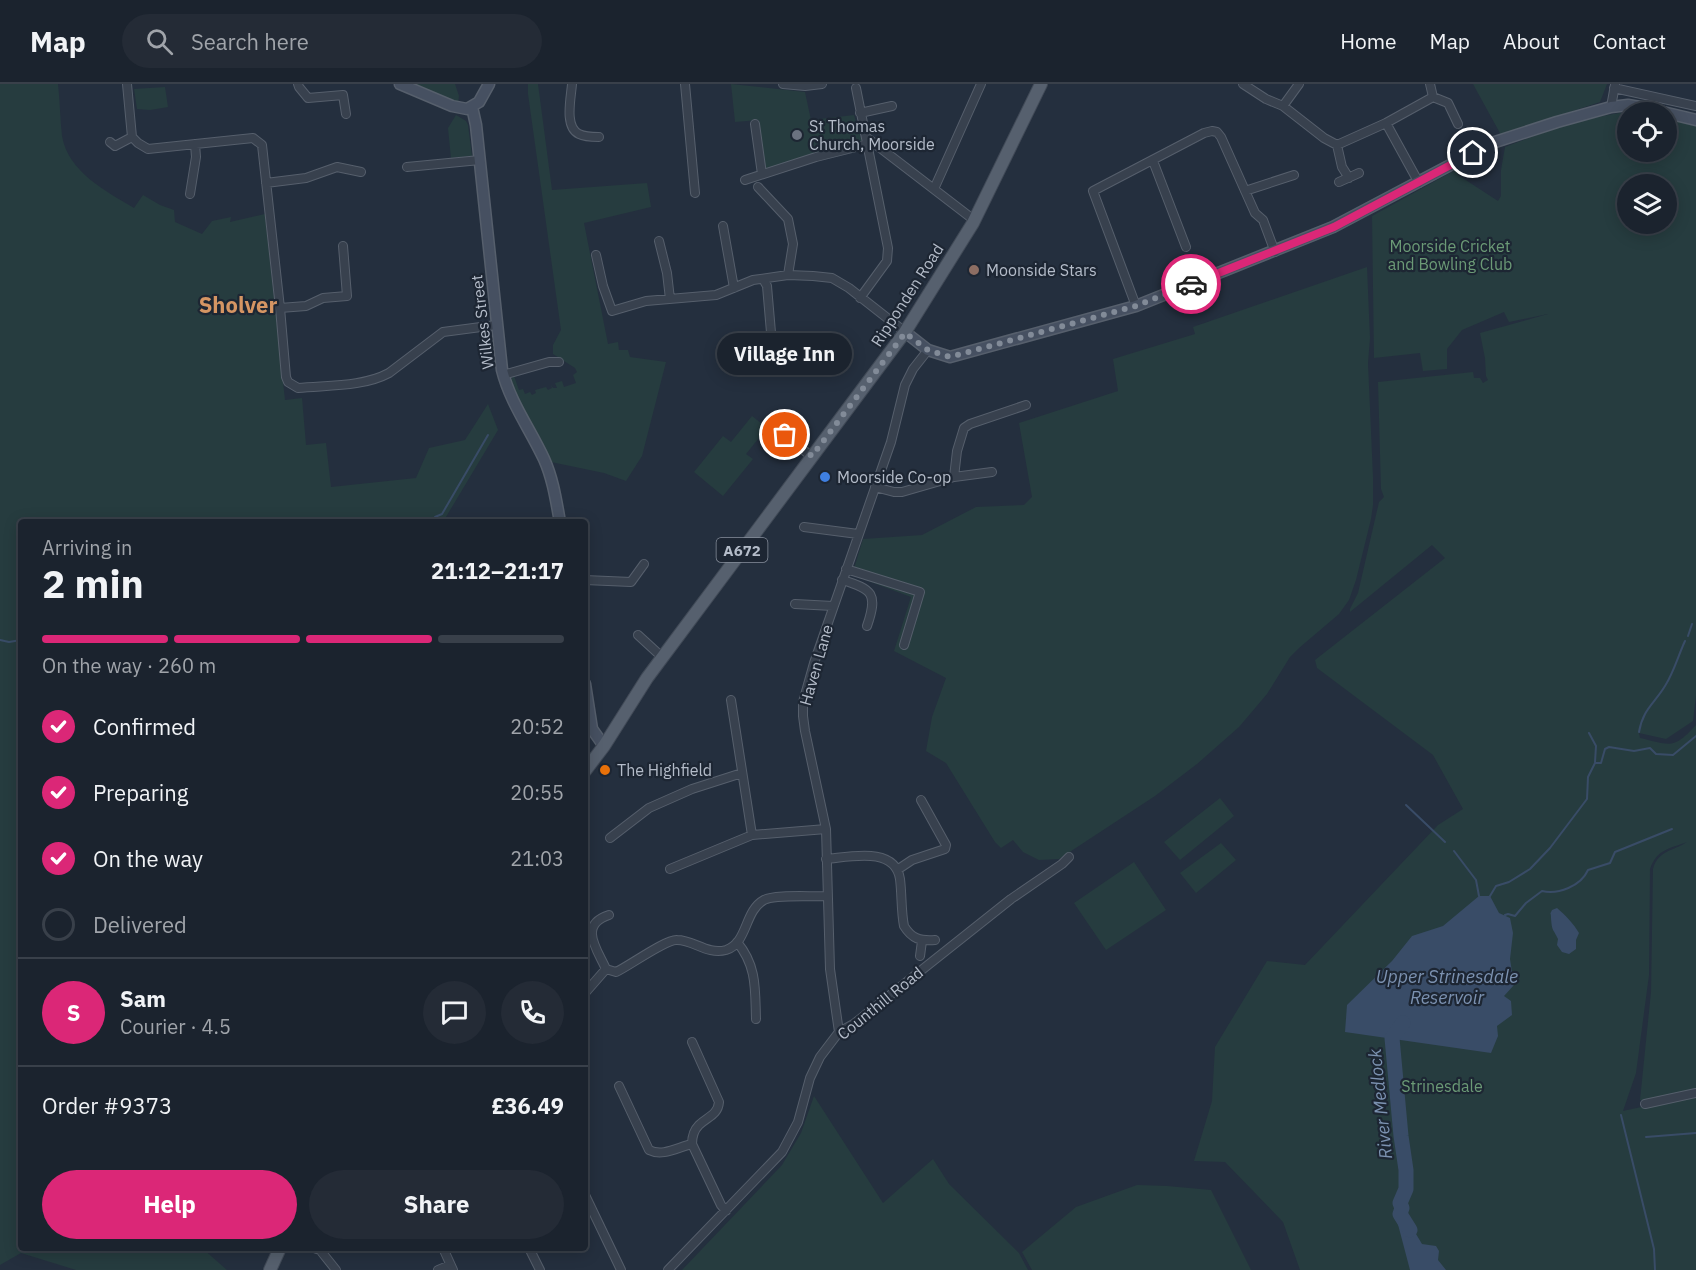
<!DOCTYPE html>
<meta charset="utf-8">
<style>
:root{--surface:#1b232e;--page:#242b36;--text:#f1f3f6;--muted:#a0a4aa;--line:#39404a;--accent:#db2777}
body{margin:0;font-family:"IBM Plex Sans",sans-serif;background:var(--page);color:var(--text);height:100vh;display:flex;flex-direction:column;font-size:22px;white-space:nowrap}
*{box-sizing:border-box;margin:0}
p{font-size:20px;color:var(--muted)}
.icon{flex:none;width:33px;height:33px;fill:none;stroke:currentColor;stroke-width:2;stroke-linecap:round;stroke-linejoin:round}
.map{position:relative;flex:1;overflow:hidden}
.drawer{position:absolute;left:18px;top:435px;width:570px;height:732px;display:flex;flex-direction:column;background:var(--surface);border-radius:6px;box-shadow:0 3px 15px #0003,0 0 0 2px var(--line)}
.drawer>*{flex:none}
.controls{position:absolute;left:1617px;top:18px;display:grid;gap:12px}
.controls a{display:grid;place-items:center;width:60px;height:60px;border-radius:50%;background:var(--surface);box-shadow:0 3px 15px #0003,0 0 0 2px var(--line);font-size:30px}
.pin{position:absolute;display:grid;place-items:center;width:51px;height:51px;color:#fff;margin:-26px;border:3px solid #fff;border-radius:50%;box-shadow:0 2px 6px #0007}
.courier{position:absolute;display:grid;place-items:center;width:60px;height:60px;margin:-30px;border:4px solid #db2777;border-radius:50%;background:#fff;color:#222;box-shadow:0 2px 8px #0007}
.bubble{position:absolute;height:42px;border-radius:21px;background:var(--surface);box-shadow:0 3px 15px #0003,0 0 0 2px var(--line);font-size:20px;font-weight:700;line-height:42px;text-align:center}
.summary em{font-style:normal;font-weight:700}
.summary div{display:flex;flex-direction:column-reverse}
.summary{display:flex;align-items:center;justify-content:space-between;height:102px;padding:0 24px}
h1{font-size:39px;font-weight:700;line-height:45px}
.bar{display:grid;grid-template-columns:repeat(4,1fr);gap:9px 6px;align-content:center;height:72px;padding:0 24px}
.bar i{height:8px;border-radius:4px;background:var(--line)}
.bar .active{background:var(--accent)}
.bar p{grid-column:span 4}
.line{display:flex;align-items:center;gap:15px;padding:0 24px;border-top:2px solid var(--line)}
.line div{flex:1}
.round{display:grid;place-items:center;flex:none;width:63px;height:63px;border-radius:32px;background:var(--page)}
ol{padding:0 24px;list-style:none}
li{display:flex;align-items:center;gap:18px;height:66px}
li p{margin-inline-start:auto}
li .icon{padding:6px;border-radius:50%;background:var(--accent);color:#fff;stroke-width:4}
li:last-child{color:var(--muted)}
li i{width:33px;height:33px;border:3px solid var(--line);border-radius:50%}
.button{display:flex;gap:12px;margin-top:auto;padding:12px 24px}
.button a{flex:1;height:69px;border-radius:36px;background:var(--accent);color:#fff;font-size:24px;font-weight:700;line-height:69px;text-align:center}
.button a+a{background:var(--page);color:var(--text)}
header{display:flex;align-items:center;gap:36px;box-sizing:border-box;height:84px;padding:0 30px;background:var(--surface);border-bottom:2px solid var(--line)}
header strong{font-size:28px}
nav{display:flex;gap:33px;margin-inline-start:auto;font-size:21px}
.search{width:420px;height:54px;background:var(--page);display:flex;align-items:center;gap:15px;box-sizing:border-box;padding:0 21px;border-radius:33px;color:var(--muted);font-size:22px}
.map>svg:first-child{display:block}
.green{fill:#263c3f;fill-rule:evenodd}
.water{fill:#394c67}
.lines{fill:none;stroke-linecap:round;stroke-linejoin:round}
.stream{stroke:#394c67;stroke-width:2}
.river{stroke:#394c67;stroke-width:15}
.street-casing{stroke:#565f6c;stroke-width:10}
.secondary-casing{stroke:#565f6c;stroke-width:13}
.primary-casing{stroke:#414a57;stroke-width:14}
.street{stroke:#38414e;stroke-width:8}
.secondary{stroke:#465061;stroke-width:10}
.primary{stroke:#56606e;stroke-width:12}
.done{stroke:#828b98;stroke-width:6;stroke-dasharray:0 10.8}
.route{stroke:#db2777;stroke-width:8}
.worship-dot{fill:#6b7280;stroke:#1d2633;stroke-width:2}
.education-dot{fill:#8d6e63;stroke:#1d2633;stroke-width:2}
.shop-dot{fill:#3f7fe0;stroke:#1d2633;stroke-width:2}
.food-dot{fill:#e8710a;stroke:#1d2633;stroke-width:2}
.labels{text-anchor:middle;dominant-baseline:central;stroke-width:4.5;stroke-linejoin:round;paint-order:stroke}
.shield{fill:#1d2633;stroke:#878f9c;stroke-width:1.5}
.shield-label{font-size:15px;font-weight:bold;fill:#b4bcc9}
.poi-label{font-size:16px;fill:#b4bcc9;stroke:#1d2633;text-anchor:start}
.park-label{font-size:16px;fill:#6b9a76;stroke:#1d2633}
.street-label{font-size:16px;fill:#b4bcc9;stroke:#1d2633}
.water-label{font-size:18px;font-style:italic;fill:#7c92b1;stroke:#1d2633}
.district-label{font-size:22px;font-weight:bold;fill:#d59563;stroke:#1d2633}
</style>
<header>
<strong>Map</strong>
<div class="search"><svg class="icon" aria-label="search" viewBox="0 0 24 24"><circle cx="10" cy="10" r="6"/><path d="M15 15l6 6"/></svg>Search here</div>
<nav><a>Home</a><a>Map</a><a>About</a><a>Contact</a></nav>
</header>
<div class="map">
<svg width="1696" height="1186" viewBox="0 0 1696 1186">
<rect width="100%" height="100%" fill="#242f3e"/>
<path class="green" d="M0,0h58c2,17 2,35 4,52 6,36 44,55 72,72l9,-13 17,10 14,5 1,12 27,12 10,-13 19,-4 -1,5 35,-8 20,186 17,-2 4,47 20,-2 5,44 85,-9 13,-30 36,-8 23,-36 10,26 -55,92h-422v726h181l25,22h-151l-55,-17 -21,12z
M412,0h43l4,12 -1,8z
M528,0h10l14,106 95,-7 4,24 -67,16 24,121 10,-2 1,8h9l2,7 36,5 -24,94 -16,25 -22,-8 -53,-11c-13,-28 -31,-53 -40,-83l3,-3 5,14 4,-1 2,5 5,-2 2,3 4,-2 -1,-3 11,-3 2,3 4,-2 -1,-3 2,3h4l-2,-5 7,-2 2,6 12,-4 -3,-8 4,-3 -2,-4 -22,-14v-9l8,-15 -33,-236z
M731,0l74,8 6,28 43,-5 8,27 -98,28 -5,-50 -24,2z
M1473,0h134l-7,18 -99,33z
M165,3l3,20 -18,3 -13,-1 -3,-20z
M1625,28h5h-2v40h38l1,-33 29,7v570l-3,25 -27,18 -27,-6 1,5c31,7 33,12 56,-13v366l-51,10 -5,-1 11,-108 2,-123c5,-19 21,-18 34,-27 -18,7 -30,7 -37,27l-1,106 -13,98 -13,38 73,-16v175h-396l-17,-48 -58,-60 -31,-1 18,-60 3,-54 52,-86 38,4 133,-140 25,-16 -30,-54 -116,-87 -2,-8 130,-102 -13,-13 -82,67v-3l8,-16 21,-91 5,-5 -3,-8 -3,-107 95,-10 1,6h6l3,5 5,-3 -2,-4 -1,-18 -5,-25 68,-19 -39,8 -5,-10 -42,18 -15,19v20l-24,2 -3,-18 -46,5 -2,-142 85,-47 1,6 40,26 3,-5v-26l4,-23c39,-15 79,-29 120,-35zM1628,100h38v40h-38z
M456,31l10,6 2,4 4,31 -21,2 -3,-30z
M1367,183l3,71 -2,25 5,114v28l-2,14 -15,61 -7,20 -10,14 -40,34 -9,9 -23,37 -28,33 -42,37 -42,32 -96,63 -20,1 -16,-8 -10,-12 -12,8 -6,-6 -49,-79 -20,-12 6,-34 14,-39 -52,-27 17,-54 -59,-22 11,-36 59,-4 54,-28 48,-2 8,-8 -13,-74 99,-32 -5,-32 82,-25 -2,-7z
M752,332l15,12 -21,26 7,5 -30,37 -29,-24 29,-36 8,6z
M1220,714l14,18 -54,44 -16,-18z
M1221,759l15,17 -40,33 -16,-20z
M1134,778l32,48 -60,40 -32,-47z
M814,1012l69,107 50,-44 16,25 70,69 9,17h-346l100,-105 19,-32z
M1137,1101l30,1 44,4 40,80h-219l-10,-18 54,-45z"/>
<path class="water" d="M1479,812h11l9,17 11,5 3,15 -3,26 4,26 -10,11 7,5 1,14 -15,11 1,10 -7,17 -146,-21 2,-27 45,-44 20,-25 31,-10z
M1557,824c8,7 17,16 22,25l-3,7v9l-7,5 -7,-2 -5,-7 1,-6c-5,-11 -6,-7 -7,-21 0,-8 -2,-1 1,-8z
M1395,1129l9,1 18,30 14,2 3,5 -1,9 8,10h-36z"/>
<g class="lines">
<path class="stream" d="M432,438l3,-5 7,-3 46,-79
M1688,552l4,-12
M0,556l9,2 12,-2
M1639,648c4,-23 15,-28 26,-46 9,-14 13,-30 20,-45
M1589,649l7,13 -1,16
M1406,721l39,37
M1454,767l22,29 3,16
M1490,812l6,-10 13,-4 21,-13 20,-21 37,-49 1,-22 7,-14h6l4,-14 4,-2 25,4 16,-3 6,6 17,1 23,-19
M1505,831l3,-1 7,2 11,-13 16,-12c16,4 39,-5 46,-21l22,-7 5,-11 57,-23
M1621,1031l33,134 1,21
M1646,1053l50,-4"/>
<path class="river" d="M1403,939l-11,15 9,98 5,34v19l-6,14 2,5 -2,6 10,16"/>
<defs>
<path id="street" d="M127,0l5,53 6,6 10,6 105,-11 9,7 18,163 6,69 2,5 10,6c30,-3 65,-1 91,-15l54,-41 53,-7
M298,0l1,3 9,11 35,-3 3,19
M572,0c-1,14 -8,43 7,50 6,3 14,3 20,3
M685,0l10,109
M783,0l22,2 17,-2
M1243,0l23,15 17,7 41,32 13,7 49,-22 47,-26
M1430,0l3,13
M856,4l32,160 -1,13 -27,37
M1614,4l82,18
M1433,13l15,6 10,21
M1283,22l16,-22
M1611,23l4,-22
M860,29l32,-7
M1386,39l33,60
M755,40l7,50
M866,53l108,83
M110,58l5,4 17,-9
M1337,61l5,22 7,11
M1153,77l33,86
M407,83l73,-7
M745,96l71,-23 52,-13
M1339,98l20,-9
M266,99l40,-5 31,-11 24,5
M758,103l30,32 5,25 -5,31
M934,105l47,-105
M1245,107l49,-16
M190,110l6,-37 -1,-13
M723,142l11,62
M659,157l8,32 3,26
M596,171l7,31 9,25 34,-10 70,-6 37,-15 35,-5 25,1 19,2 17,10 56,44
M763,195l4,7 5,58 4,12 13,12
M1136,222l-43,-115 111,-58 8,-2 5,1 4,5 34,76 8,7 12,32
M280,224l26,-2 17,-8 24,-2 -4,-50
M503,291l46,-13h10
M785,351l27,22
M954,393l38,-5
M875,403l19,5h8l52,-15 3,-26 7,-23 6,-4 56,-19
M804,443l54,7
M846,485l74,23 -16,53
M585,496l46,2 13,-18
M842,496c31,9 36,14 25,46
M795,520l38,2
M638,551l24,22
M731,616l21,135
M610,754l39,-30 43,-19 50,-16
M826,775c24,-2 69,-13 74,20 2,16 1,32 4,47 8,13 16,15 31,14
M670,785l82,-34 74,-6
M897,786l15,-10 33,-11 1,-4 -25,-45
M737,858c20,24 18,47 19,77
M920,872l2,-15
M606,885c-9,-20 -28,-44 3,-54
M585,909l21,-24 10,3c13,-6 50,-33 61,-32 17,0 30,15 49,10 22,-7 18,-39 38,-50 10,-6 49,-3 63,-4
M839,948l-9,-63 -4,-140 -21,-98 -2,-15v-14l11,-39 77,-221 14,-57 8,-16 15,-19
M692,958l27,60c-1,13 -12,15 -20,23 -5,5 -7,12 -7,19l29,61 5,6
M619,1002l30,64c14,7 29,-3 43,-6
M1645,1020l51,-11
M585,1111l36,75
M314,1164l6,2 16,20
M443,1164l10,22
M529,1164l11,22
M438,1186l12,-5
M668,1186l114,-118 16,-30 12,-44 10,-21 19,-25 16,-9 156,-124 51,-35 7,-7"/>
<path id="secondary" d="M400,0l52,22 15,3 12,-7 10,-18
M472,23l4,18 26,245c8,32 28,59 42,89 9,20 12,41 16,63
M905,248l23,18 22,7 186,-51 197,-79 159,-84 65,-21 54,-15 17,-2 18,3 50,12
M585,600l7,45 12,17"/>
<path id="primary" d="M585,687l19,-25 43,-68 258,-346 68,-109 68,-139
M270,1186l10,-22"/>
</defs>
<use href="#street" class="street-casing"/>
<use href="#secondary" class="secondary-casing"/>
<use href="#primary" class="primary-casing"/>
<use href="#street" class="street"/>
<use href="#secondary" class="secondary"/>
<use href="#primary" class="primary"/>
</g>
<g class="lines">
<path class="done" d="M785,351l27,21 93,-123 23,17 22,7 186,-51 55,-22"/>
<path class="route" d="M1191,200l143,-57 139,-74"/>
</g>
<circle class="worship-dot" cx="797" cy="51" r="6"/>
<circle class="education-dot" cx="974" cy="186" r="6"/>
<circle class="shop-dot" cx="825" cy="393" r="6"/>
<circle class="food-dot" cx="605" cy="686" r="6"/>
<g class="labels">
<rect class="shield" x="716.5" y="454" width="51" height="24" rx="4.5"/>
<g class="shield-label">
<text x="742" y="466">A672</text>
</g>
<g class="poi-label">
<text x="809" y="42">St Thomas<tspan x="809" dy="18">Church, Moorside</tspan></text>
<text x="986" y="186">Moonside Stars</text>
<text x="837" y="393">Moorside Co-op</text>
<text x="617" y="686">The Highfield</text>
</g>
<g class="park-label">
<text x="1450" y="162">Moorside Cricket<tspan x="1450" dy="18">and Bowling Club</tspan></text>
<text x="1442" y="1002">Strinesdale</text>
</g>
<g class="street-label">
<text transform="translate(907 211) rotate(-57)">Ripponden Road</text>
<text transform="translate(482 238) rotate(-97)">Wilkes Street</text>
<text transform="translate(816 581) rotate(-74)">Haven Lane</text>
<text transform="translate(880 919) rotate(-39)">Counthill Road</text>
</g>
<g class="water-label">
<text x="1447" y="892">Upper Strinesdale<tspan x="1447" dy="21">Reservoir</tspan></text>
<text transform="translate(1380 1020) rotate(-96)">River Medlock</text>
</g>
<g class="district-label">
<text x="238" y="220">Sholver</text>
</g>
</g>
</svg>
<div class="controls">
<a><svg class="icon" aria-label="locate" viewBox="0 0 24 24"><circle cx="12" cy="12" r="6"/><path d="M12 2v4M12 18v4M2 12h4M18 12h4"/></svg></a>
<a><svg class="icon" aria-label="layers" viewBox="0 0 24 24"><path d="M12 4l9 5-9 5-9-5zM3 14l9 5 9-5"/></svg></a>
</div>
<div class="pin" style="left:785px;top:351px;background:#ea580c"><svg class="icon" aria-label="bag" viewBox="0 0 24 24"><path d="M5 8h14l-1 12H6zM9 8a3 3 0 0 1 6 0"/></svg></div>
<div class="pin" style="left:1473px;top:69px;background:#1f2937"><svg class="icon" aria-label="home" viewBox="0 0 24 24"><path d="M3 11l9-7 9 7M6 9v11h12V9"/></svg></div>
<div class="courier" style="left:1191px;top:200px"><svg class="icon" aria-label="car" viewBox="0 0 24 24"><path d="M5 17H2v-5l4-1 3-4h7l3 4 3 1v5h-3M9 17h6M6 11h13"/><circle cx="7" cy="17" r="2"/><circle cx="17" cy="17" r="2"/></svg></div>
<div class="bubble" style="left:717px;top:249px;width:135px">Village Inn</div>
<section class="drawer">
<div class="summary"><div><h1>2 min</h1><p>Arriving in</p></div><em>21:12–21:17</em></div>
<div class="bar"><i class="active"></i><i class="active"></i><i class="active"></i><i></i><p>On the way · 260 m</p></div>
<ol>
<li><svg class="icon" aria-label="check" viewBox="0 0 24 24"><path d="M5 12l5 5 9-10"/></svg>Confirmed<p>20:52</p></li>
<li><svg class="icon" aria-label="check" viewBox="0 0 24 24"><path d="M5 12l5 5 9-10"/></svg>Preparing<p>20:55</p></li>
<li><svg class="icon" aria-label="check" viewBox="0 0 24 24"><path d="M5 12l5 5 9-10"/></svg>On the way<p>21:03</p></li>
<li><i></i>Delivered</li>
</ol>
<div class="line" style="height:108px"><b class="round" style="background:var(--accent);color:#fff">S</b><div><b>Sam</b><p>Courier · 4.5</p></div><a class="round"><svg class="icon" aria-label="chat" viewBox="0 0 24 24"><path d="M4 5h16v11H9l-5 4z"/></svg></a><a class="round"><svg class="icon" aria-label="phone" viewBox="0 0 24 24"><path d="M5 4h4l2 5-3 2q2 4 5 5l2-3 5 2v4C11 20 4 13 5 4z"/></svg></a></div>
<div class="line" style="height:78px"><div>Order #9373</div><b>£36.49</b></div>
<div class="button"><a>Help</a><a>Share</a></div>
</section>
</div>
